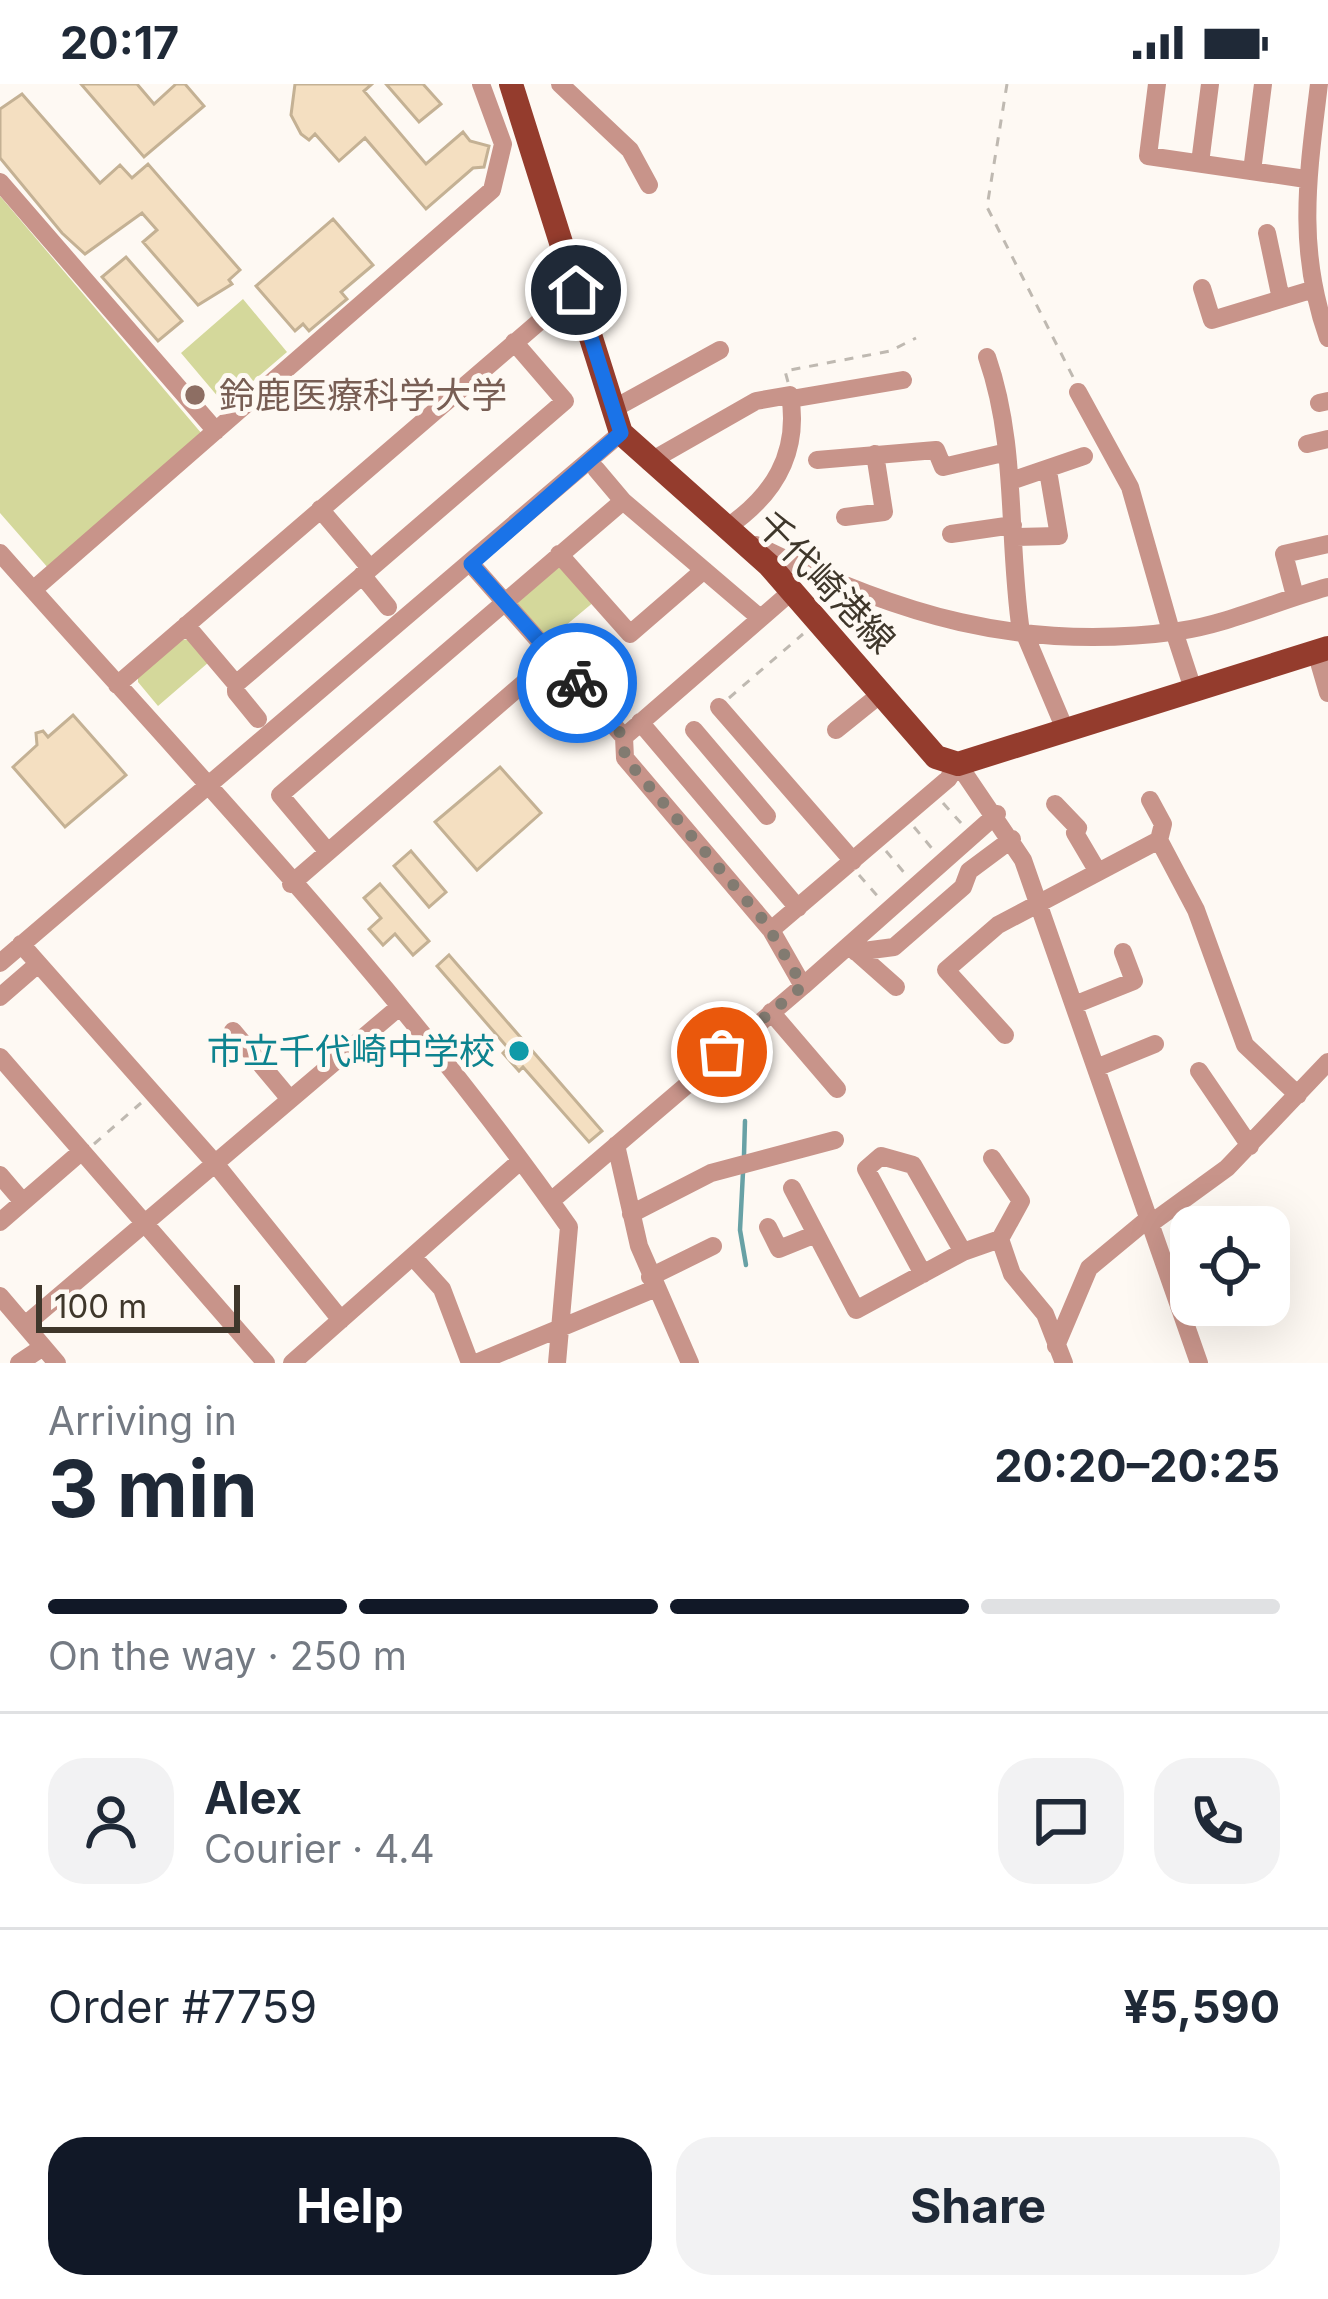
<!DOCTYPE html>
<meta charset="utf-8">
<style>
:root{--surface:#fff;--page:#f2f2f3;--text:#1f2937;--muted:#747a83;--line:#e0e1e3;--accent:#111827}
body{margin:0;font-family:Inter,"Noto Sans JP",sans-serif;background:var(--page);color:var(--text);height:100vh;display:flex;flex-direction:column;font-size:45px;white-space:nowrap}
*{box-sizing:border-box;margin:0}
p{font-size:39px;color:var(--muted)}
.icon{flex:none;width:66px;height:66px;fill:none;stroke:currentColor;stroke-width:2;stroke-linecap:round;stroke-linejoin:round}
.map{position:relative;height:1279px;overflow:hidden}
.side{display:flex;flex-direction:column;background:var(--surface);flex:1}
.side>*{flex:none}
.buttons{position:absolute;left:1170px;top:1122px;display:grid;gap:24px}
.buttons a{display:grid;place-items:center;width:120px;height:120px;border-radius:24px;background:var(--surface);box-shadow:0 12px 48px #0002;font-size:60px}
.scale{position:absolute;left:36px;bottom:30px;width:204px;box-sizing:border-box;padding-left:12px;border:6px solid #3f372b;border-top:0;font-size:33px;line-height:42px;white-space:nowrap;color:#3f372b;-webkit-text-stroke:9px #fef9f3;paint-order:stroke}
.pin{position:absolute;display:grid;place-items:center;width:102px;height:102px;color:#fff;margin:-51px;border:6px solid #fff;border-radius:50%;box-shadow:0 3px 12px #0007}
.courier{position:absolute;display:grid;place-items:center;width:120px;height:120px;margin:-60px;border:9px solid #1a73e8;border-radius:50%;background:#fff;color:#222;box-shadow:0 3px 15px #0007}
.headline em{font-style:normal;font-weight:700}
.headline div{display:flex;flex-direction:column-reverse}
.headline{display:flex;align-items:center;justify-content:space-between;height:204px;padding:0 48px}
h1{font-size:78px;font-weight:700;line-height:90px}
.bar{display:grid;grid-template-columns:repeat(4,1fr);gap:18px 12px;align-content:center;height:144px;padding:0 48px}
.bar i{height:15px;border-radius:9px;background:var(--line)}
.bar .on{background:var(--accent)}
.bar p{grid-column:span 4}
.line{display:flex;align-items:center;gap:30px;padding:0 48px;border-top:3px solid var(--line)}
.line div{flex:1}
.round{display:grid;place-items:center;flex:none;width:126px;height:126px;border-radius:36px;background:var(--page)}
.action{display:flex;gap:24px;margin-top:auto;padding:24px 48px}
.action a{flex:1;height:138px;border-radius:36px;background:var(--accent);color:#fff;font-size:48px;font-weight:700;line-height:138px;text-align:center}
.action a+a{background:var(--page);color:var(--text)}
.status{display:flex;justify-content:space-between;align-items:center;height:84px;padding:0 60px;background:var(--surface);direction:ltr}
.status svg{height:33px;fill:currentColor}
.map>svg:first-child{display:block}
.green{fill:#d4d89b}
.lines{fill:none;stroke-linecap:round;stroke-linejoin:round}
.stream{stroke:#68a1a5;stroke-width:4.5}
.building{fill:#f4dfc1;stroke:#c4b194;stroke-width:3}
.path{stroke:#bfb9b1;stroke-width:3;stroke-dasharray:9 9;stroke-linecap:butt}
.minor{stroke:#c8948a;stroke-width:18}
.major{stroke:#943c2d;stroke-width:24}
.done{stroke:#827b71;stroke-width:12;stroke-dasharray:0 21.6}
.route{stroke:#1a73e8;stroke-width:15}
.education-dot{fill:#8d6e63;stroke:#fef9f3;stroke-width:4.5}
.culture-dot{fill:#0f9aa8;stroke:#fef9f3;stroke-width:4.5}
.labels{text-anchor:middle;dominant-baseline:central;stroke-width:10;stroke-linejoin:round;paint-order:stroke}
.education-label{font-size:36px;fill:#785e54;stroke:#fef9f3;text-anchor:start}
.street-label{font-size:36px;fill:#3f372b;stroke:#fef9f3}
.culture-label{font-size:36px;fill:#0d838f;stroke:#fef9f3;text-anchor:end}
</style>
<div class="status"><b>20:17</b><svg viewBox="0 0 49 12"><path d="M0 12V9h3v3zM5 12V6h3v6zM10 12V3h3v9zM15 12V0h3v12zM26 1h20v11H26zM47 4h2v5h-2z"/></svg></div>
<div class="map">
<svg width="1328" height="1279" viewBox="0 0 1328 1279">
<rect width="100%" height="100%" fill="#fef9f3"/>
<path class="green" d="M0,112l202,238 -153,135 -49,-56z
M243,215l44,53 -62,53 -44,-52z
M555,481l7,1 33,35 -48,40 -29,-34v-10z
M180,555l9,1 20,22 -51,44 -20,-24v-7z"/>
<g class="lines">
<path class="stream" d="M744,1071l1,-34
M743,1088l-3,58 6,35"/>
</g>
<path class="building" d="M81,0h56l17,20 22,-20h9l19,22 -60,51z
M295,0h77l-8,7 62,73 37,-32 7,9 19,5 -5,21 -11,1 -47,41 -61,-71 -26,23 -24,-27 -6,6 -8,-6 -10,-19z
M386,0h37l18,20 -22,18z
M22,10l78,89 20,-18 12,13 16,-14 92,106 -11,10 3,4 -34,21 -55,-63 14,-12 -15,-17 -57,41 -23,-21 -62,-75v-49z
M333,135l40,46 -32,27 6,7 -38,32 -6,-7 -8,7 -39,-45z
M126,173l56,64 -24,20 -56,-64z
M73,631l53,60 -61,52 -52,-60 24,-22 -1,-12 7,-2 5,6z
M500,683l41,46 -64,57 -42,-48z
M411,767l35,41 -17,15 -35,-41z
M380,800l49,57 -16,14 -18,-21 -12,11 -14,-16 12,-11 -17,-20z
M449,871l153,176 -13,11 -66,-75 -4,4 -16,-18 5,-5 -71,-82z"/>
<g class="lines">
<path class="path" d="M1007,0l-20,123 86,170
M788,298l-3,-11 105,-20 26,-13
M729,614l74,-64
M943,719l18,20
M914,743l21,25
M886,767l21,25
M859,791l21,24
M94,1060l47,-41"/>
<path class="minor" d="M560,0l70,66 19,35
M1157,0l-9,72 158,23
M1319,0c-11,91 -23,164 9,254
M1200,79l10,-79
M1252,87l11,-87
M0,98l216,249
M1267,149l14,66
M1202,204l10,32 99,-30
M987,273c31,89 20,180 34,275
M1078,308l52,95 41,144
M791,315l112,-19
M1319,319l9,-2
M615,324l105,-58
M1307,360l21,-5
M817,376l119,-10 7,17 60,-14
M649,378l107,-61 34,-6c10,60 -18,102 -64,133
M596,385l27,32
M1011,397l73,-25
M320,425l50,59
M845,433l39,-5 -9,-58
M951,450l62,-9
M1013,453l46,-1 -11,-65
M756,461c140,69 264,108 423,86 49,-7 101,-31 149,-44
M0,469c194,219 401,434 569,674l-12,136
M559,470l71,80 74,-64
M471,480l153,173 168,-146
M362,491l26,32
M33,506l459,-400 11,-46 -22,-60
M1295,512l-11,-42 44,-10
M186,541l50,59 329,-283 -51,-59
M1174,547l19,58
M1024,548l40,95
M1316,568l12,41
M236,600v8l22,27
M117,601l459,-395
M719,623l134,154
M640,638l158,186
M694,646l73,86
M836,646l46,-37
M624,653l1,21 146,172
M1150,716l13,24 -4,16 37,70 49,135 53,50
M1055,720l23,24 -3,5 23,39
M328,768l-48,-57 343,-294 137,117
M291,800l263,-227
M21,860l192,217 128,159
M852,864l44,39
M856,868l38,-5 69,-60 6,-16 43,-32
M0,879l621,-530
M803,902l194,-172
M0,913l38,-33
M1074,921l60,-24 -11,-29
M771,928l66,77
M233,947l56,67
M1005,951l-59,-65 52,-45 161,-85
M0,973l266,306
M1096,984l59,-24
M1199,987l51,75
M616,1061l23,101 51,117
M992,1074l29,43 -21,38
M0,1091l23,27
M792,1104l64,122 107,-58 37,-13 12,35 33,40 19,49
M551,1117l252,-215 -32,-56 177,-151 10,-15 65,96 176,503
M631,1130l80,-41 124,-33
M0,1138l82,-71
M1150,1140l77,-56 101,-106
M768,1143l11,22 37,-15
M413,1173l29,32 28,74
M923,1190l-57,-105 15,-13 32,9 50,87
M650,1193l63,-31
M1269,1196l4,9
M0,1212l57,67
M25,1241l373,-317
M1056,1262l33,-78 59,-49
M19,1279l24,-16
M292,1279l227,-201
M476,1279l178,-74"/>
<path class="major" d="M511,0l110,349 148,132 167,192 22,7 370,-116"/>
</g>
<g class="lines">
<path class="done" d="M577,599l46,53 2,22 140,164 38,64 -81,66"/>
<path class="route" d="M576,206l45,143 -150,131 106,119"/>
</g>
<circle class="education-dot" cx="195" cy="311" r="12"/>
<circle class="culture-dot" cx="519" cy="967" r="12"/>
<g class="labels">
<g class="education-label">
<text x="219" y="311">鈴鹿医療科学大学</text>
</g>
<g class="street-label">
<text transform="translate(826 498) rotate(46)">千代崎港線</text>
</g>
<g class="culture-label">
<text x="495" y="967">市立千代崎中学校</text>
</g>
</g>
</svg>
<div class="buttons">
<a><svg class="icon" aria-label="locate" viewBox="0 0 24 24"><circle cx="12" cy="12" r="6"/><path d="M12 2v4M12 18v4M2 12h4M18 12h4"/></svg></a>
</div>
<div class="scale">100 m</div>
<div class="pin" style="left:722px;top:968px;background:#ea580c"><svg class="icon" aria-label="bag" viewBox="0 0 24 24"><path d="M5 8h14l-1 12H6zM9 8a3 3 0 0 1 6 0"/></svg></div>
<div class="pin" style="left:576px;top:206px;background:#1f2937"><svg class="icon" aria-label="home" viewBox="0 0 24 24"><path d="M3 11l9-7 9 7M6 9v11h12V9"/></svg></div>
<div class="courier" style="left:577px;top:599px"><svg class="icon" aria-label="bike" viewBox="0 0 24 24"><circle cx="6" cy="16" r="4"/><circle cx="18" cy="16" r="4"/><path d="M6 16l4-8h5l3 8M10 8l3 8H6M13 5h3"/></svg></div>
</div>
<section class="side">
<div class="headline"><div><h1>3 min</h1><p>Arriving in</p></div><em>20:20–20:25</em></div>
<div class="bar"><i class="on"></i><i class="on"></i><i class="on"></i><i></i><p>On the way · 250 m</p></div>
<div class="line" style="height:216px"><a class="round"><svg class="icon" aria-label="person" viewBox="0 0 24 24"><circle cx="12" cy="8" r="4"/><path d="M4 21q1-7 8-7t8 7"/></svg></a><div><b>Alex</b><p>Courier · 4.4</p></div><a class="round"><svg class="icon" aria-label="chat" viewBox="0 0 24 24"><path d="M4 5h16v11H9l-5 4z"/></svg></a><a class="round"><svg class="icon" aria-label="phone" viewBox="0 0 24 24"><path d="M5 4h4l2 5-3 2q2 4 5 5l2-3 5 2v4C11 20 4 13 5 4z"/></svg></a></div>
<div class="line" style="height:156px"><div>Order #7759</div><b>¥5,590</b></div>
<div class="action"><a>Help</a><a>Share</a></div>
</section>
